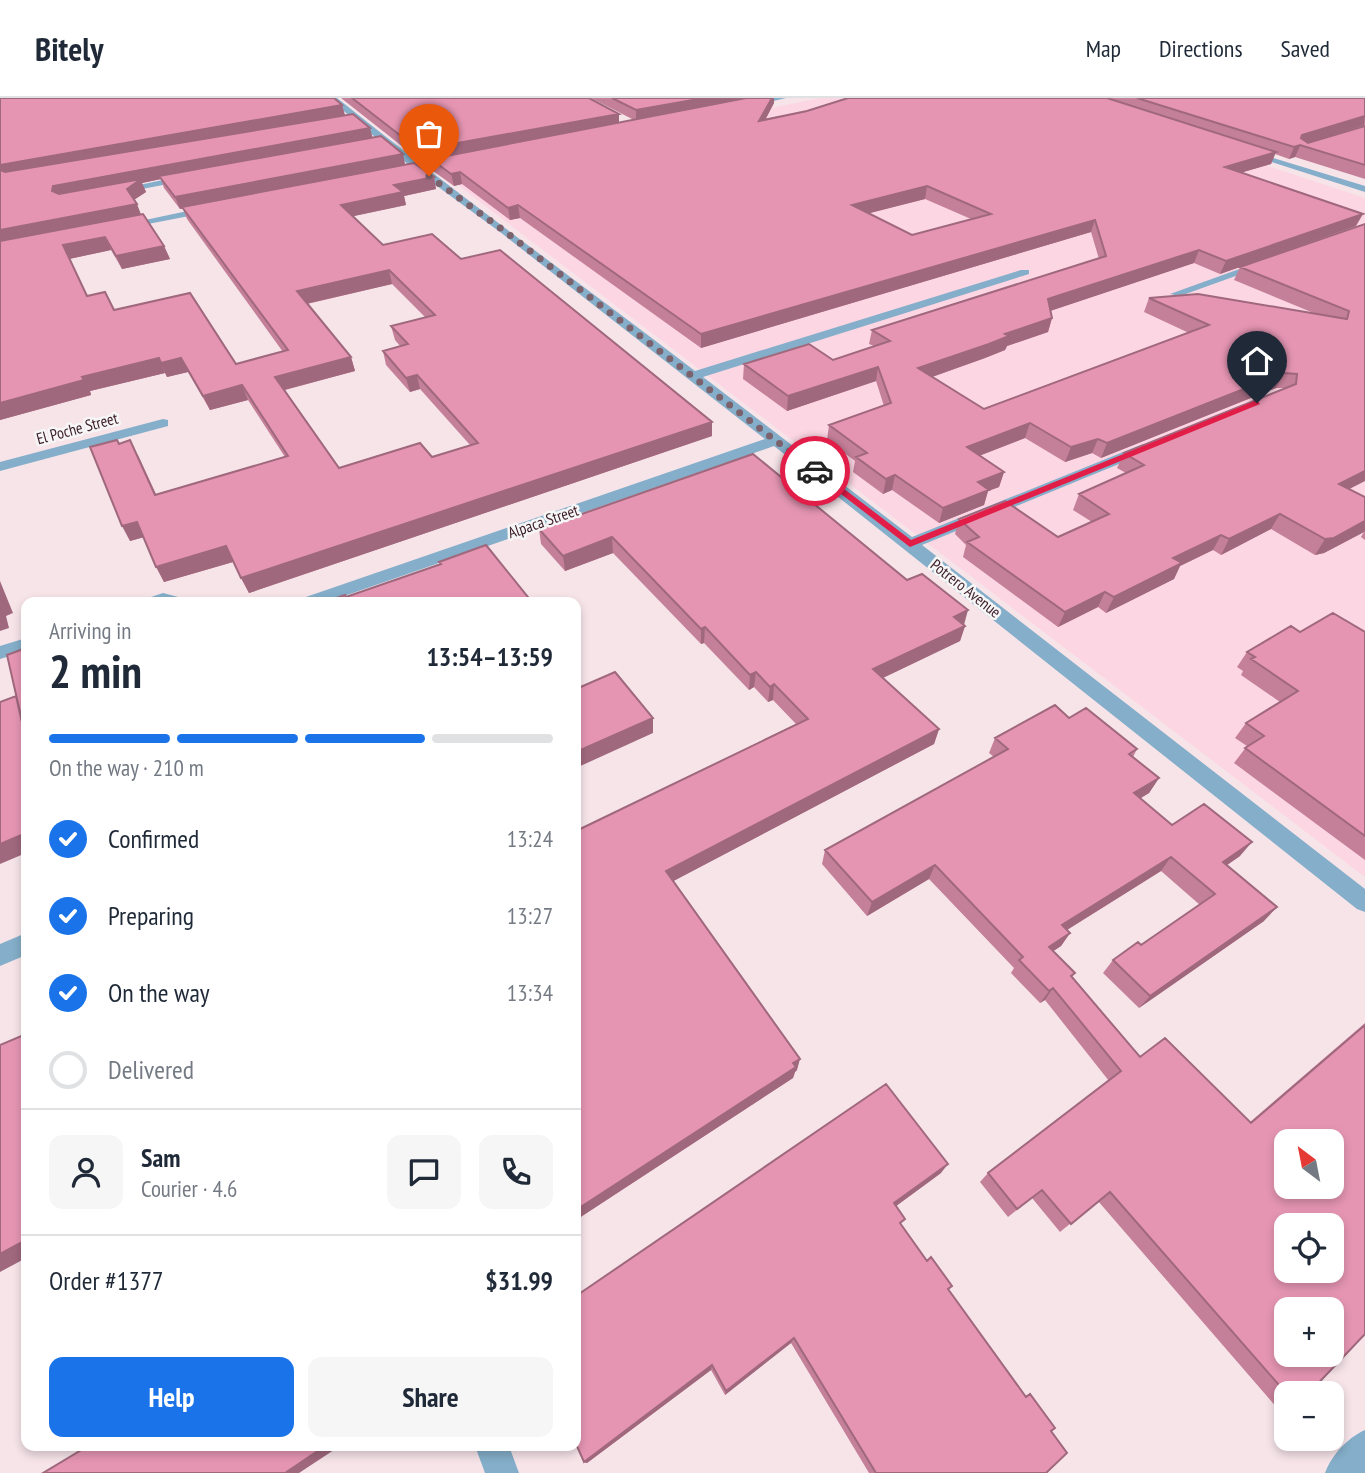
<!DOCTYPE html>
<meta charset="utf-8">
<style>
:root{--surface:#fff;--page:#f6f6f7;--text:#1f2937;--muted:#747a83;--line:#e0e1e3;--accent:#1a73e8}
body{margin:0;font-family:"PT Sans Narrow",sans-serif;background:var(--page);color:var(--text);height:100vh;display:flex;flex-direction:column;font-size:26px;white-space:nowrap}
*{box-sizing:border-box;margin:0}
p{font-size:23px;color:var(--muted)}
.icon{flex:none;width:38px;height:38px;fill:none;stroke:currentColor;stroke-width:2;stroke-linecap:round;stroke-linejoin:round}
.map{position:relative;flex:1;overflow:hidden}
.drawer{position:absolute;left:21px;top:499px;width:560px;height:854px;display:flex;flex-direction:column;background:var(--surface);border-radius:14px;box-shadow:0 4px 10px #0003}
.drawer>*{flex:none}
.needle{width:46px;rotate:328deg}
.controls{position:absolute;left:1274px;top:1031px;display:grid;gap:14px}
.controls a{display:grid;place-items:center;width:70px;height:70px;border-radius:14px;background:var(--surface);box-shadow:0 4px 10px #0003;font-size:35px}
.pin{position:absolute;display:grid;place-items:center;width:60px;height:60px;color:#fff;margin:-72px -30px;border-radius:50% 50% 50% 0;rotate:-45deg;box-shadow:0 0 7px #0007}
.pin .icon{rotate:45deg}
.courier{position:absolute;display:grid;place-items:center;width:70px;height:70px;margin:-35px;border:5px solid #e11d48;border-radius:50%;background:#fff;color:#222;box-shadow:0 2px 9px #0007}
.head em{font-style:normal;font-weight:600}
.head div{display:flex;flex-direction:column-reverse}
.head{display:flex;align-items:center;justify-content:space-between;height:119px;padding:0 28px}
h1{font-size:46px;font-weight:600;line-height:52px}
.bar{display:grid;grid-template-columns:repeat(4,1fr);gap:10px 7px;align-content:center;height:84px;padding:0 28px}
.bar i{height:9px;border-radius:5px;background:var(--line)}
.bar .active{background:var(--accent)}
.bar p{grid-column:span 4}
.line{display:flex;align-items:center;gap:18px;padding:0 28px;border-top:2px solid var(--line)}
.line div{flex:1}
.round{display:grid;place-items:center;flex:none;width:74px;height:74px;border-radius:14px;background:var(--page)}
ol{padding:0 28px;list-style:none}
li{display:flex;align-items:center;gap:21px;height:77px}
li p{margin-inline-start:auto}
li .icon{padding:7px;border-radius:50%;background:var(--accent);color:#fff;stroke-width:4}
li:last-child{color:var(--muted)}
li i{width:38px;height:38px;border:4px solid var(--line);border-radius:50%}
.cta{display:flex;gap:14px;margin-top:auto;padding:14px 28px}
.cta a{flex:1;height:80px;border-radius:14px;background:var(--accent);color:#fff;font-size:28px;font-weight:600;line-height:80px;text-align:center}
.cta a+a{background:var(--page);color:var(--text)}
header{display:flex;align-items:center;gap:42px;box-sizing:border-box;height:98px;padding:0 35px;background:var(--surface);border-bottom:2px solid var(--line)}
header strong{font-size:33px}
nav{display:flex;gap:38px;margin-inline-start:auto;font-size:24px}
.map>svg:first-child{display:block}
.built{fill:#fcd6e3}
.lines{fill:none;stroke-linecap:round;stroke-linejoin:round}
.minor{fill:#84aec9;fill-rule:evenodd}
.wall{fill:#c58099;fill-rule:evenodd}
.shaded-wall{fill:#a0687d}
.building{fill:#e595b2;stroke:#a0687d;stroke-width:2;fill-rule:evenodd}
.route{fill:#e11d48}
.done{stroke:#7c626c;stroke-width:7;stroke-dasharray:0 12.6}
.labels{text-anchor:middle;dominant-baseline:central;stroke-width:5;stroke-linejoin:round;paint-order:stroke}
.far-street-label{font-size:16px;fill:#3b1c28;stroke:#f6f6f6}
</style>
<header>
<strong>Bitely</strong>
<nav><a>Map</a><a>Directions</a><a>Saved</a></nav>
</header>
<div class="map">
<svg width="1365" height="1375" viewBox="0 0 1365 1375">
<rect width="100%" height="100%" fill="#f6e4e9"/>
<path class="built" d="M821,0h240l304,100v679l-919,-701 7,-5z"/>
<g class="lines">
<path class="minor" d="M328,0h9c117,94 239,182 358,273l326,-101h8v4l-326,103 209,160 231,-93h10l2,3 -2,3 -231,95 443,344v23l-8,-3 -583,-463 -447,156h-27l3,-4 462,-159 -265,-207 -85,-62z
M770,0h16l-38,9 -4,-2z
M1244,51l121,37v6l-121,-39z
M191,76l3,1v4l-78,15 -5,-3z
M211,108l5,3 -1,2 -93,18 -5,-3z
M1259,164l10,2 -89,32 -10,-2z
M163,321l5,1v6l-168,45v-9z
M163,495l19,5 3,4h-40l3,-4z
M26,540v13l-26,8v-13z
M26,835v22l-26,11v-22z
M1365,1332v43h-40c7,-18 22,-35 40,-43z
M475,1348h34l10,27h-34z"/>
</g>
<path class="wall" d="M0,0l342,7 3,10 28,23 30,16 2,11 29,12 2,12 -32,7 2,9 -53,11 30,29 78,14 251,163v14l-463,157 -16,-31 -69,20 -21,-45 -13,4 -11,-98 19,12 18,39 129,-37 -37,-57 -38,10 -22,-38 -21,5 -2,-4 -75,18 1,4 -91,25zM161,81l3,9 16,21h3l4,10 96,133 -47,12 -122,-54 -27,-14 -18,-37 42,-9 11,19 48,-10 -6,-13 -23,-31 -7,-15 12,-8 -4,-9zM392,186l34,34 -35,8 4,14 5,6 -17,5 3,14 24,27 10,-3 50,56 -38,12 -93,11 -54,-78 70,-19 -4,-14 -44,-53z
M341,0h248l30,16v9l15,-3 -43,-22h183v5l-9,16 42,-8 41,-13h517v28l-48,14 48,-14v53l-70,-22 -6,2 -14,-5 -4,10 -29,8 114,54 -107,37 116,-39 -16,265 16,8v43l-4,-3 3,-5 -40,21 -9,2 -44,-26 -50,26 -8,-5 -33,16 -6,13 -68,34 -8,-6 -40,20 -95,-70 3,-12 -11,-11 4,-15 99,18 34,-15 -19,-12 6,-16 47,-21 -9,-5 7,-15 162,-65h-10l-175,70 -9,-5 -27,9 -40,-24 -46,18 25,16 -5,15 -11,4 -4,14 -45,18 -47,-33 -9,4 -30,-22 2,-11 -28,-21 2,-15 55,-19 -8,-25 -89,30 -44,-32 1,-15 89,-4 41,-14 -5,-2 3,-14 227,-71 -8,-27 -390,116 -181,-130 -10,2 -48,-36 -8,2 -21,-15 -2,-11 -9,2zM925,101l46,20 -59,16 -44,-22zM1194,165l26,11 20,-7 -6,13 82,34 -167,-16 -5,14 45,21 -205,76 -52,-32 53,-19 20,-8 2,-4 41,-14 4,-14 -2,-7z
M753,356l154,126 58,46 -5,15 -77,37 56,51 -5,15 -261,137 124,189 -2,2 -2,6 -217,142v-389l220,-107 -23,-24 -5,2 -14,-15 -5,3 -45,-47 -3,1 -88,-91 -48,18 -24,-27 -2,-15z
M1300,534h65v228l-131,-97 13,-17 -12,-8 11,-15 34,-21 -39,-27 2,-4 -6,-4 10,-15z
M1069,620l68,31 -4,8 26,21 -10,15 -9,5 32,27 68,31 -13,9 37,56 -125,87 -36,-35 10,-13 28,-15 59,-40 -39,-34 -94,59 3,3 -9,13 -8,5 22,22 -3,4 68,80 110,65 115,-99v311l-79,59v14l-8,2 -180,-208 -38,31 -28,-34 -24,19 -28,-35 8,-9 121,-92 -64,-81 -5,3 -29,-30 3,-5 -85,-89 -62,37 -45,-52 3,-14 169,-93 -5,-4 6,-15z
M941,1075l-45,33 5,18 124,172 5,-2 21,37 -5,42h-177l-78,-130 -66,52 -14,-25 -124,93 -3,-1 -8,-166z"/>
<path class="shaded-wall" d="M704,0h60l-128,23v-11z
M772,0h2v5l-15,29v-11z
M342,7l3,11 -341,62 -4,-6v-7z
M619,16v11l-197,37 -3,-12z
M1365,18l-1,9 -64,21 -5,11 -6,2 5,-12 8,-12z
M370,30l3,11 -214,37 2,3 -19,4 4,9 -14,9 -73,-3 -7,-7 1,-5z
M1276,54l-5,12 -51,15 5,-12z
M403,56l2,11 -225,44 -5,-12z
M460,74l2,12 -8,2 -3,-12z
M434,79l2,12 -32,7 2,9 -61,13 -4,-13 53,-20z
M927,88l-2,13 -74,19 1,-13z
M137,106l5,13 -142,27v-14z
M518,107l2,13 -10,2 -2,-12z
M1363,116l-7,12 -136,48 6,-13z
M1095,122l-4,12 -390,116v-14z
M105,139l6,13 -42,9 -6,-14z
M164,148l6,13 -48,10 -6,-13z
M1199,152l-5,13 -150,50 4,-14z
M389,172l3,14 -91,21 -4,-14z
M1052,220l-4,14 -41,14 -2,4 -20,8 -70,25 3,-15 87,-34z
M351,259l4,14 -75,20 -5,-14z
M159,260l6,15 -75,18 1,4 -91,25v-17l82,-26z
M181,260l7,14 -21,5 -6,-14z
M878,269l-2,14 -89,30 1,-15z
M1284,275l-8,15 -175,70 6,-15z
M417,277l3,14 -10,3 -4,-14z
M242,287l6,15 -38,10 -7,-14z
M712,324v14l-463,157 -8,-15z
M1030,325l-5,15 -62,24 4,-15z
M1098,341l-6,14 -27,9 6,-15z
M1365,373v10l-35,18 9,-15z
M1004,374l-5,15 -11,4 -4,14 -45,18 4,-15 35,-26z
M895,377l-3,15 -9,4 3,-15z
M1280,416l-9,15 -50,26 8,-16z
M1365,423v9l-1,2 -40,21 -9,2 10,-16z
M137,424l8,15 -15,4 -8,-15z
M1221,437l-8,15 -33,16 -6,13 -68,34 8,-16 59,-39z
M612,439l1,16 -48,18 -2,-15z
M226,448l7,16 -69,20 -8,-15z
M0,483l13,32 -7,3 3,12 -9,3z
M1105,494l-7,15 -40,20 7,-15z
M968,512l-4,15 -10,-8z
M965,528l-5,15 -90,43 3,-15z
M705,529l-1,16 -3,1v-15z
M756,574l-2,15 -5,3 1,-15z
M774,586l-1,16 -5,2 2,-15z
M16,598l10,12v32z
M653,620v15l-77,35v-16z
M939,631l-5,15 -268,141v-14z
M1159,680l-10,15 -24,15 9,-15z
M26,735v20l-26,11v-20z
M1252,744l-12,14 -29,20 12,-14z
M1171,759l-10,14 -107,67 8,-13z
M935,767l-6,14 -62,37 5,-14z
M1277,809l-13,14 -125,87 11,-12z
M1070,835l-9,13 -21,14 9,-13z
M1053,890l-8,12 -5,3 9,-12z
M800,961l-3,11 -2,2 -2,6 -217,142v-10z
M948,1066l-7,9 -53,39 6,-9z
M26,1142v18l-26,14v-18z
M794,1240l-3,5 -66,52 1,-4z
M712,1267l-1,5 -124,93 -3,-1z
M325,1348h15l-41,27h-14z"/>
<path class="building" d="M0,0h334l8,7 -342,60z
M352,0h237l30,16 -200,36z
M612,0h92l-68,12z
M746,0h26l-13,23 48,-10 41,-13h259l169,54 -51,15 138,47 -137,47 -27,-11 -151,49 4,19 -47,16 4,2 -20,8 -71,24 66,41 225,-84 -60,-27 49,-4 149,25 2,-8 -109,-44 125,-43v247l-26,13 26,13v24l-31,17 -9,1 -45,-25 -51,25 -8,-4 -48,23 9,5 -68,34 -9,-5 -40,20 -98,-70 12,-5 -20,-18 46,-18 53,36 51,-23 -30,-20 65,-29 -20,-12 172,-69 1,-10 -13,-1 -177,70 -9,-4 -27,8 -41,-24 -63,24 37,25 -26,10 11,8 -46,18 -48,-33 -9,4 -30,-22 11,-4 -38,-28 62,-22 -13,-36 -90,29 -44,-32 65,-20 24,16 57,-19 -18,-11 234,-74 -11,-36 -394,114 -183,-129 -10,3 -48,-36 -9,2 -20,-15zM927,88l64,28 -79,21 -60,-30z
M1137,0h228v18l-63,19 -1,3 7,5 57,-17v39l-65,-20 -6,2z
M353,16l17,14 -317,58 -1,5 7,3 82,-15 -14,10 10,15 -137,26v-60l5,2z
M381,38l22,18 -228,43 -16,-21z
M414,65l20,14 -40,8 9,7 -62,13 42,40 49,-11 29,25 39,-9 212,172 -471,156 -15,-32 -70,21 -19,-45 -15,4 -32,-79 27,-7 2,4 11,-4 25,55 133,-39 -46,-71 -39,11 -22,-38 -20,5 -2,-5 -77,19 2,3 -84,23v-162l143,-27 21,32 -48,10 -11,-19 -42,8 24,51 18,-4 9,18 76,-17 46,71 52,-14 -106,-143zM389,172l46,45 -44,11 17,18 -25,7 23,27 11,-3 61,68 -46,14 -12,-14 -81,25 -64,-91 76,-20 -54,-66z
M753,356l154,126 15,-6 46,36 -14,7 11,9 -92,43 66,60 -273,142 134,188 -7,4 3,4 -220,143v-379l232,-112 -34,-35 -4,3 -14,-15 -6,3 -45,-48 -4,2 -89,-92 -49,19 -24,-27z
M486,447l46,57h-207l20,-7 1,2 95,-33 -2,-2z
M1333,515l32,19v204l-120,-88 19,-12 -18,-13 52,-32 -47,-32 4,-2 -8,-5 44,-26 9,6z
M26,550v62l-6,2 -13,-57z
M615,574l38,46 -77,34v-63z
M16,598l10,44v93l-26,11v-142z
M1055,607l14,13 17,-10 51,41 -8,5 30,24 -25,15 38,32 32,-21 48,38 -29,20 54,45 -127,89 -37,-36 25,-18 3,3 74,-51 -44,-37 -109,68 8,8 -21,14 26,26 -4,3 69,81 25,-19 86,85 114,-98v309l-56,59h-23l-176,-201 -39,32 -29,-34 -25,19 -29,-36 133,-102 -68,-83 -4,3 -30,-31 4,-3 -88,-92 -63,37 -47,-52 183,-101 -13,-11zM1286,1043h46v45h-46zM1286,1127h46v45h-46zM1286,1211h46v45h-46z
M26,936v206l-26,14v-209z
M886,986l62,80 -54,39 11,16 -5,4 27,38 4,-4 21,29 -4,3 78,108 4,-3 25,34 -4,3 16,22 -21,20h-170l-82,-135 -68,53 -14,-26 -128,97 -8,-18v-148z
M88,1348h237l-40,27h-242z"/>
<path class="route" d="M1257,302l3,4 -350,143 -99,-76 7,-2 93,71z"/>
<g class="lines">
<path class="done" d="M429,78l74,54 312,241"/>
</g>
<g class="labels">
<g class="far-street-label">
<text transform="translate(77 330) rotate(-15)">El Poche Street</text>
<text transform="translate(543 423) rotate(-19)">Alpaca Street</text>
<text transform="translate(966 490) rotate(38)">Potrero Avenue</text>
</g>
</g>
</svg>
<div class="controls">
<a><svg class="needle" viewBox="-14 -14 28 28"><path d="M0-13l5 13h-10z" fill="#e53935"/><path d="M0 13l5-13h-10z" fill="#747a83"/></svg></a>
<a><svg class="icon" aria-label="locate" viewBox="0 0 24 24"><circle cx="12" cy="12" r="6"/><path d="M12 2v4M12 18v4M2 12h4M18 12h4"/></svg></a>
<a>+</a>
<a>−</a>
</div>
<div class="pin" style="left:429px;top:78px;background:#ea580c"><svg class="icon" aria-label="bag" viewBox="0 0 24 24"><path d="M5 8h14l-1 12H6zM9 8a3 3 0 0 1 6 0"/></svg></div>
<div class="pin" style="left:1257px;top:305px;background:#1f2937"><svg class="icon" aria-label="home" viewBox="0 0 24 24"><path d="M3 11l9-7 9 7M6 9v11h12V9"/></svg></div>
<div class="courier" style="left:815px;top:373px"><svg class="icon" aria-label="car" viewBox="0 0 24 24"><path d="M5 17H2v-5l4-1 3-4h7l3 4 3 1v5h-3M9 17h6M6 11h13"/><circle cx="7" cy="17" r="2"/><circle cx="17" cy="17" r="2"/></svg></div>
<section class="drawer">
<div class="head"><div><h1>2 min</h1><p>Arriving in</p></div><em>13:54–13:59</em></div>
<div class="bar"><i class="active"></i><i class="active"></i><i class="active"></i><i></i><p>On the way · 210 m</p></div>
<ol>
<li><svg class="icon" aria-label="check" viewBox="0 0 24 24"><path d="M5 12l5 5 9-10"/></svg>Confirmed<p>13:24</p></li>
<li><svg class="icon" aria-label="check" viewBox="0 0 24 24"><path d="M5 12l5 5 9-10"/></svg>Preparing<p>13:27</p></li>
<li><svg class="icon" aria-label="check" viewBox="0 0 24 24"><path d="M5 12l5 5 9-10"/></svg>On the way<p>13:34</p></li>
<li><i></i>Delivered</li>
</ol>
<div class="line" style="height:126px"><a class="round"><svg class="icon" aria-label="person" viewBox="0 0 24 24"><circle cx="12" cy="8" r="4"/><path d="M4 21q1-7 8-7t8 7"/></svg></a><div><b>Sam</b><p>Courier · 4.6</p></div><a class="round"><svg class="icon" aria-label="chat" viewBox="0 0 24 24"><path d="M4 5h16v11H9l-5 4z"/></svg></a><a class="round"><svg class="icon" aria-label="phone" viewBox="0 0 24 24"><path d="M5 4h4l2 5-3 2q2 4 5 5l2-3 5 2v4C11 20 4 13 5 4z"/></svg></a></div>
<div class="line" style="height:91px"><div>Order #1377</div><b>$31.99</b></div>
<div class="cta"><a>Help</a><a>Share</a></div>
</section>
</div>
